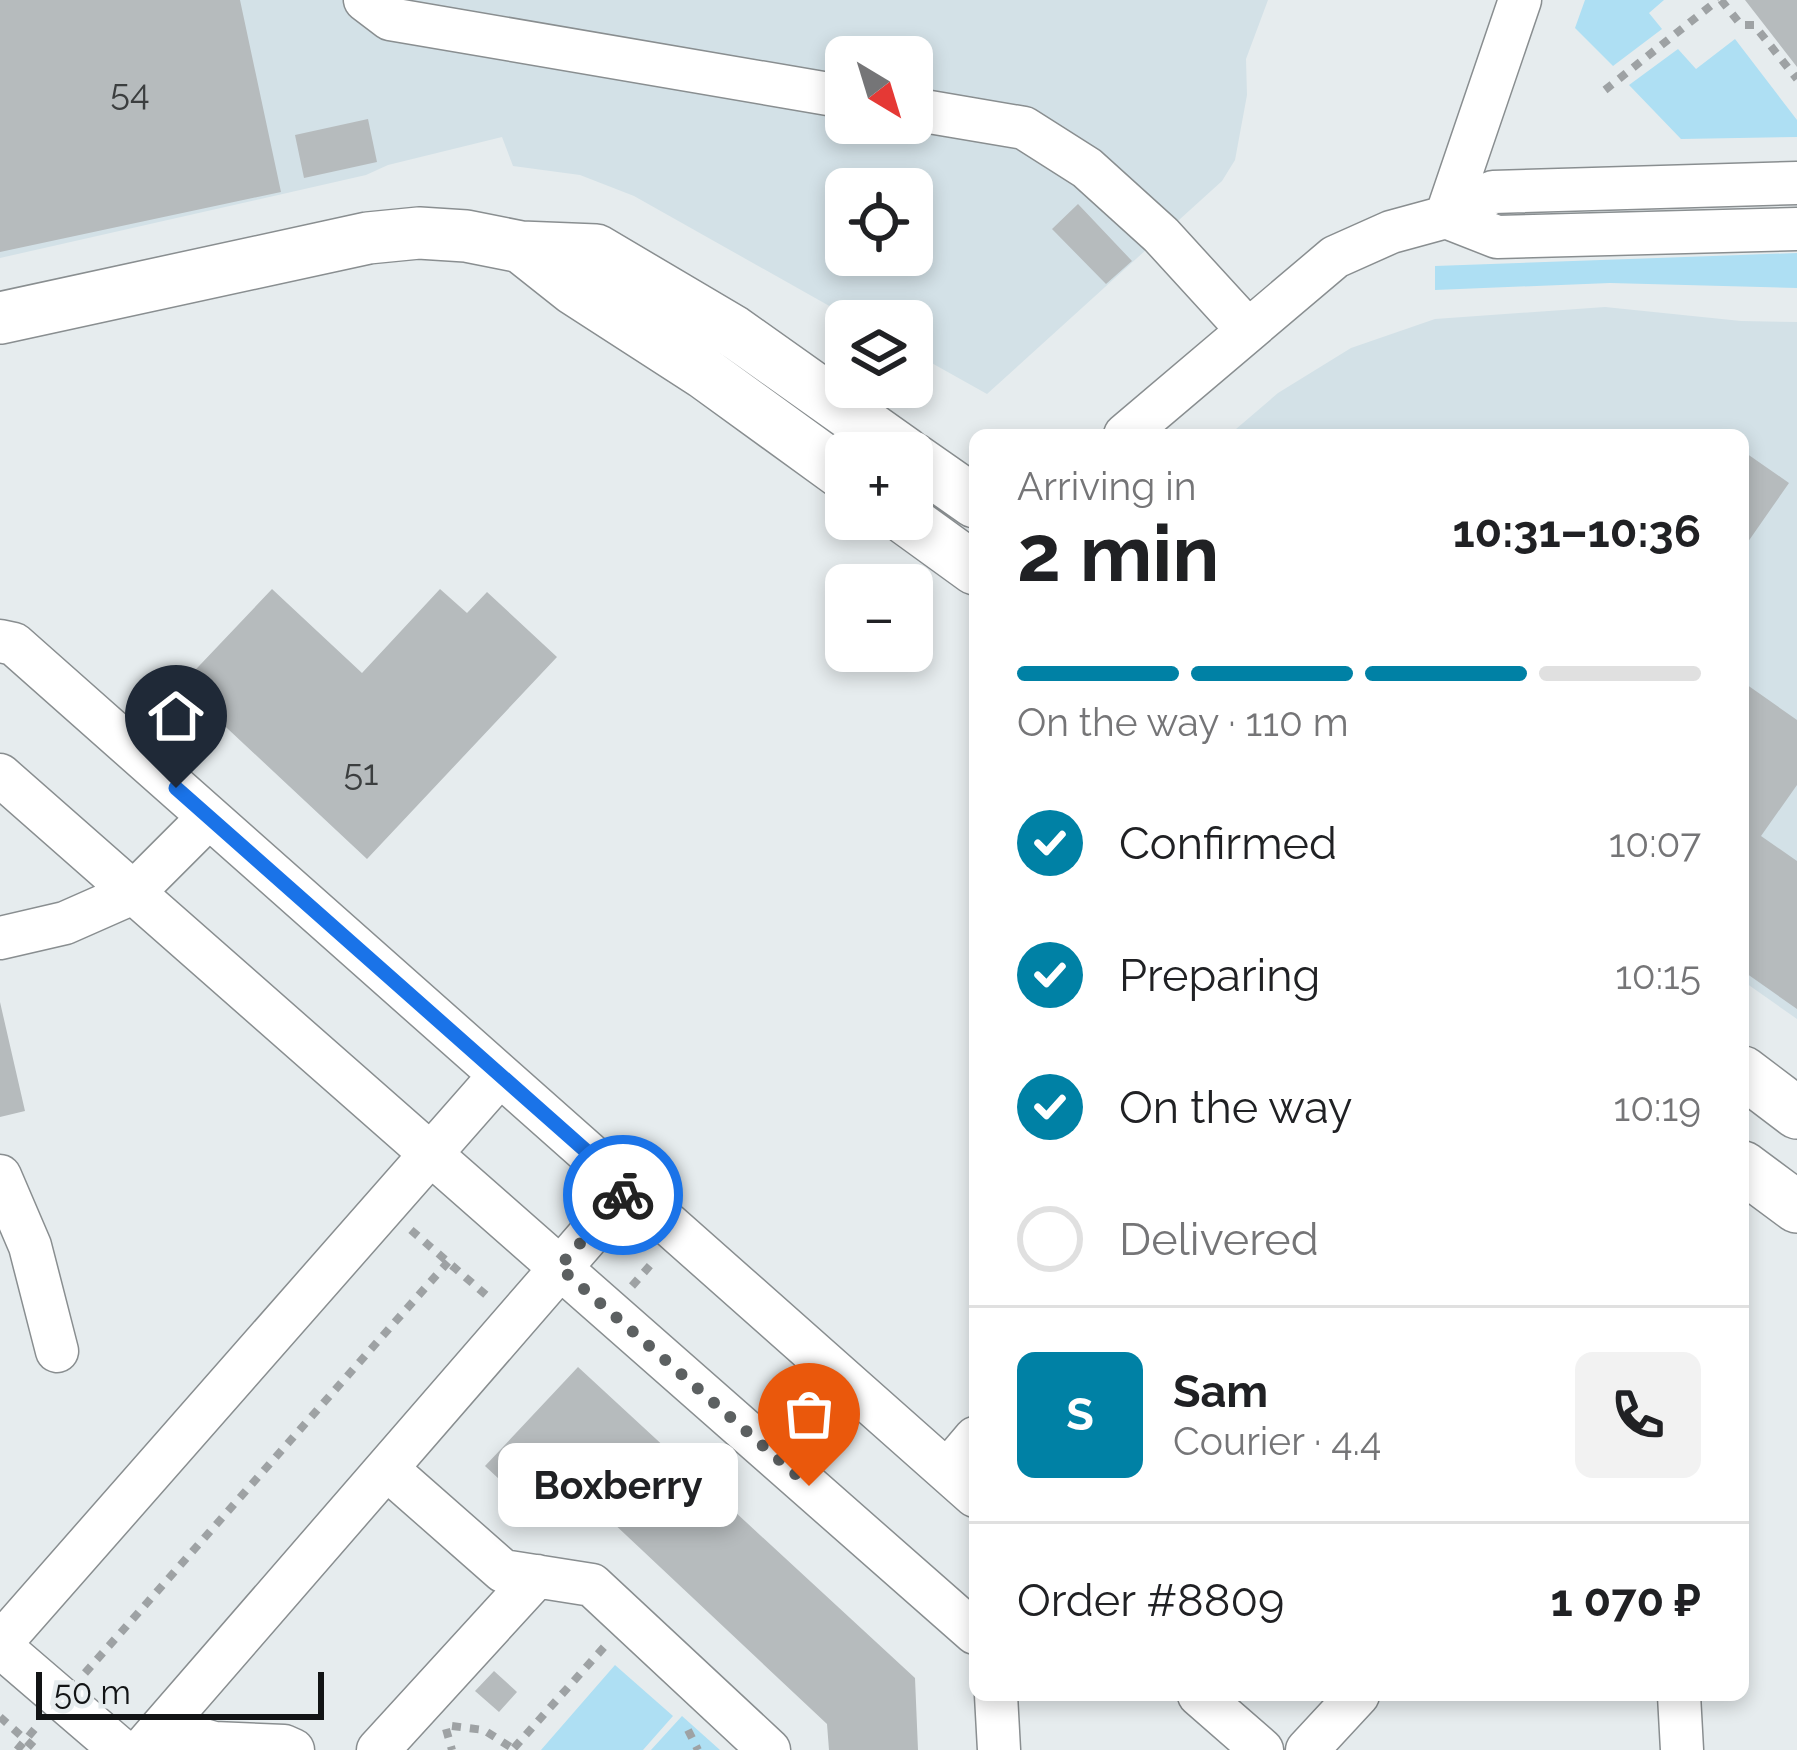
<!DOCTYPE html>
<meta charset="utf-8">
<style>
:root{--surface:#fff;--page:#f2f2f2;--text:#202124;--muted:#757577;--line:#e0e0e0;--accent:#0081a5}
body{margin:0;font-family:Raleway,sans-serif;background:var(--page);color:var(--text);height:100vh;display:flex;flex-direction:column;font-size:45px;white-space:nowrap}
*{box-sizing:border-box;margin:0}
p{font-size:39px;color:var(--muted)}
.icon{flex:none;width:66px;height:66px;fill:none;stroke:currentColor;stroke-width:2;stroke-linecap:round;stroke-linejoin:round}
.map{position:relative;flex:1;overflow:hidden}
.details{position:absolute;left:969px;top:429px;width:780px;height:1272px;display:flex;flex-direction:column;background:var(--surface);border-radius:18px;box-shadow:0 6px 18px #0003}
.details>*{flex:none}
.needle{width:78px;rotate:142deg}
.fabs{position:absolute;left:825px;top:36px;display:grid;gap:24px}
.fabs a{display:grid;place-items:center;width:108px;height:108px;border-radius:18px;background:var(--surface);box-shadow:0 6px 18px #0003;font-size:60px}
.scale{position:absolute;left:36px;bottom:30px;width:288px;box-sizing:border-box;padding-left:12px;border:6px solid #121415;border-top:0;font-size:33px;line-height:42px;white-space:nowrap;color:#121415;-webkit-text-stroke:9px #e6ecee;paint-order:stroke}
.pin{position:absolute;display:grid;place-items:center;width:102px;height:102px;color:#fff;margin:-123px -51px;border-radius:50% 50% 50% 0;rotate:-45deg;box-shadow:0 0 12px #0007}
.pin .icon{rotate:45deg}
.courier{position:absolute;display:grid;place-items:center;width:120px;height:120px;margin:-60px;border:9px solid #1a73e8;border-radius:50%;background:#fff;color:#222;box-shadow:0 3px 15px #0007}
.bubble{position:absolute;height:84px;border-radius:18px;background:var(--surface);box-shadow:0 6px 18px #0003;font-size:39px;font-weight:700;line-height:84px;text-align:center}
.summary em{font-style:normal;font-weight:700}
.summary div{display:flex;flex-direction:column-reverse}
.summary{display:flex;align-items:center;justify-content:space-between;height:204px;padding:0 48px}
h1{font-size:78px;font-weight:700;line-height:90px}
.bar{display:grid;grid-template-columns:repeat(4,1fr);gap:18px 12px;align-content:center;height:144px;padding:0 48px}
.bar i{height:15px;border-radius:9px;background:var(--line)}
.bar .current{background:var(--accent)}
.bar p{grid-column:span 4}
.line{display:flex;align-items:center;gap:30px;padding:0 48px;border-top:3px solid var(--line)}
.line div{flex:1}
.round{display:grid;place-items:center;flex:none;width:126px;height:126px;border-radius:18px;background:var(--page)}
ol{padding:0 48px;list-style:none}
li{display:flex;align-items:center;gap:36px;height:132px}
li p{margin-inline-start:auto}
li .icon{padding:12px;border-radius:50%;background:var(--accent);color:#fff;stroke-width:4}
li:last-child{color:var(--muted)}
li i{width:66px;height:66px;border:6px solid var(--line);border-radius:50%}
.map>svg:first-child{display:block}
.built{fill:#d3e1e7;fill-rule:evenodd}
.green{fill:#aedff3}
.building{fill:#b6bbbd}
.lines{fill:none;stroke-linecap:round;stroke-linejoin:round}
.minor-casing{stroke:#898e90;stroke-width:45}
.major-casing{stroke:#898e90;stroke-width:54}
.path{stroke:#9ea2a4;stroke-width:8;stroke-dasharray:9 9;stroke-linecap:butt}
.minor{stroke:#fff;stroke-width:42}
.major{stroke:#fff;stroke-width:51}
.done{stroke:#5c6061;stroke-width:12;stroke-dasharray:0 21.6}
.route{stroke:#1a73e8;stroke-width:15}
.labels{text-anchor:middle;dominant-baseline:central;stroke-width:9;stroke-linejoin:round;paint-order:stroke}
.number-label{font-size:36px;fill:#3b3e3f}
</style>
<div class="map">
<svg width="1797" height="1750" viewBox="0 0 1797 1750">
<rect width="100%" height="100%" fill="#e6ecee"/>
<path class="built" d="M0,0h1268l-22,59 1,36 -12,65 -13,21 -235,213 -75,-42v-31h-56l-222,-125 -54,-21 -67,-9 -11,-29 -114,28 -22,10 -366,83zM846,57h66v66h-66zM846,189h66v66h-66z
M1605,307l136,14 56,1v697l-54,-38v-546h-514l49,-42 73,-45 84,-29z"/>
<path class="green" d="M1585,0h79l-15,13 13,16 -49,37 -38,-38z
M1735,39l62,81v17l-116,2 -52,-54 49,-36 18,20z
M1797,253v35l-187,-5 -175,7v-24z
M615,1665l58,51 -30,34h-102z
M682,1716l38,34h-69z"/>
<path class="building" d="M0,0h240l41,192 -281,60z
M1745,0h52v67z
M368,119l9,43 -73,16 -9,-43z
M1078,204l54,57 -26,23 -54,-55z
M1743,451l46,32 -46,66z
M272,589l90,84 78,-84 27,24 20,-21 70,65 -190,202 -186,-174z
M1743,682l54,38v65l-36,51 36,25v148l-54,-38z
M0,1002l25,109 -25,6z
M578,1367l337,311 3,72h-89l-2,-26 -267,-251 -31,34 -44,-41z
M494,1671l23,21 -18,20 -24,-21z"/>
<g class="lines">
<defs>
<path id="minor" d="M365,0l25,19 456,78
M912,109l112,19 63,40 74,67 86,94
M1446,217l51,20 300,-8
M1446,217l74,-217
M1125,435l210,-178 56,-25 55,-15 47,-25 304,-9
M0,641l14,3 961,852
M0,775l975,858
M0,938l65,-15 68,-30 76,-76
M0,1176l30,70 27,105
M387,1469l116,102 89,14 177,165
M947,1471l28,-33
M0,1644l500,-569
M0,1646l121,104
M996,1695l3,55
M1199,1695l63,55
M1679,1695l3,55
M162,1728l52,15 70,3 9,4
M142,1750l487,-561
M378,1750l159,-174
M1307,1750l51,-55"/>
<path id="major" d="M521,247l53,42 130,84 142,103
M0,318l368,-80 51,-5 47,3 55,11 75,3 137,81 172,122
M912,458l63,44
M906,519l69,50
M1743,1072l54,41
M1743,1167l54,40"/>
</defs>
<use href="#minor" class="minor-casing"/>
<use href="#major" class="major-casing"/>
<path class="path" d="M1721,0l20,25h13l43,54
M1605,90l113,-90
M411,1230l75,65
M632,1286l22,-25
M85,1673l363,-411
M0,1717l37,33
M452,1726l32,4 31,20
M446,1729l6,21
M688,1730l10,20
M514,1748l91,-102
M17,1750l22,-26"/>
<use href="#minor" class="minor"/>
<use href="#major" class="major"/>
</g>
<g class="lines">
<path class="done" d="M623,1195l-64,72 250,219"/>
<path class="route" d="M176,788l453,401 -6,6"/>
</g>
<g class="labels">
<g class="number-label">
<text x="130" y="92">54</text>
<text x="361" y="772">51</text>
</g>
</g>
</svg>
<div class="fabs">
<a><svg class="needle" viewBox="-14 -14 28 28"><path d="M0-13l5 13h-10z" fill="#e53935"/><path d="M0 13l5-13h-10z" fill="#757577"/></svg></a>
<a><svg class="icon" aria-label="locate" viewBox="0 0 24 24"><circle cx="12" cy="12" r="6"/><path d="M12 2v4M12 18v4M2 12h4M18 12h4"/></svg></a>
<a><svg class="icon" aria-label="layers" viewBox="0 0 24 24"><path d="M12 4l9 5-9 5-9-5zM3 14l9 5 9-5"/></svg></a>
<a>+</a>
<a>−</a>
</div>
<div class="scale">50 m</div>
<div class="pin" style="left:809px;top:1486px;background:#ea580c"><svg class="icon" aria-label="bag" viewBox="0 0 24 24"><path d="M5 8h14l-1 12H6zM9 8a3 3 0 0 1 6 0"/></svg></div>
<div class="pin" style="left:176px;top:788px;background:#1f2937"><svg class="icon" aria-label="home" viewBox="0 0 24 24"><path d="M3 11l9-7 9 7M6 9v11h12V9"/></svg></div>
<div class="courier" style="left:623px;top:1195px"><svg class="icon" aria-label="bike" viewBox="0 0 24 24"><circle cx="6" cy="16" r="4"/><circle cx="18" cy="16" r="4"/><path d="M6 16l4-8h5l3 8M10 8l3 8H6M13 5h3"/></svg></div>
<div class="bubble" style="left:498px;top:1443px;width:240px">Boxberry</div>
<section class="details">
<div class="summary"><div><h1>2 min</h1><p>Arriving in</p></div><em>10:31–10:36</em></div>
<div class="bar"><i class="current"></i><i class="current"></i><i class="current"></i><i></i><p>On the way · 110 m</p></div>
<ol>
<li><svg class="icon" aria-label="check" viewBox="0 0 24 24"><path d="M5 12l5 5 9-10"/></svg>Confirmed<p>10:07</p></li>
<li><svg class="icon" aria-label="check" viewBox="0 0 24 24"><path d="M5 12l5 5 9-10"/></svg>Preparing<p>10:15</p></li>
<li><svg class="icon" aria-label="check" viewBox="0 0 24 24"><path d="M5 12l5 5 9-10"/></svg>On the way<p>10:19</p></li>
<li><i></i>Delivered</li>
</ol>
<div class="line" style="height:216px"><b class="round" style="background:var(--accent);color:#fff">S</b><div><b>Sam</b><p>Courier · 4.4</p></div><a class="round"><svg class="icon" aria-label="phone" viewBox="0 0 24 24"><path d="M5 4h4l2 5-3 2q2 4 5 5l2-3 5 2v4C11 20 4 13 5 4z"/></svg></a></div>
<div class="line" style="height:156px"><div>Order #8809</div><b>1 070 ₽</b></div>
</section>
</div>
